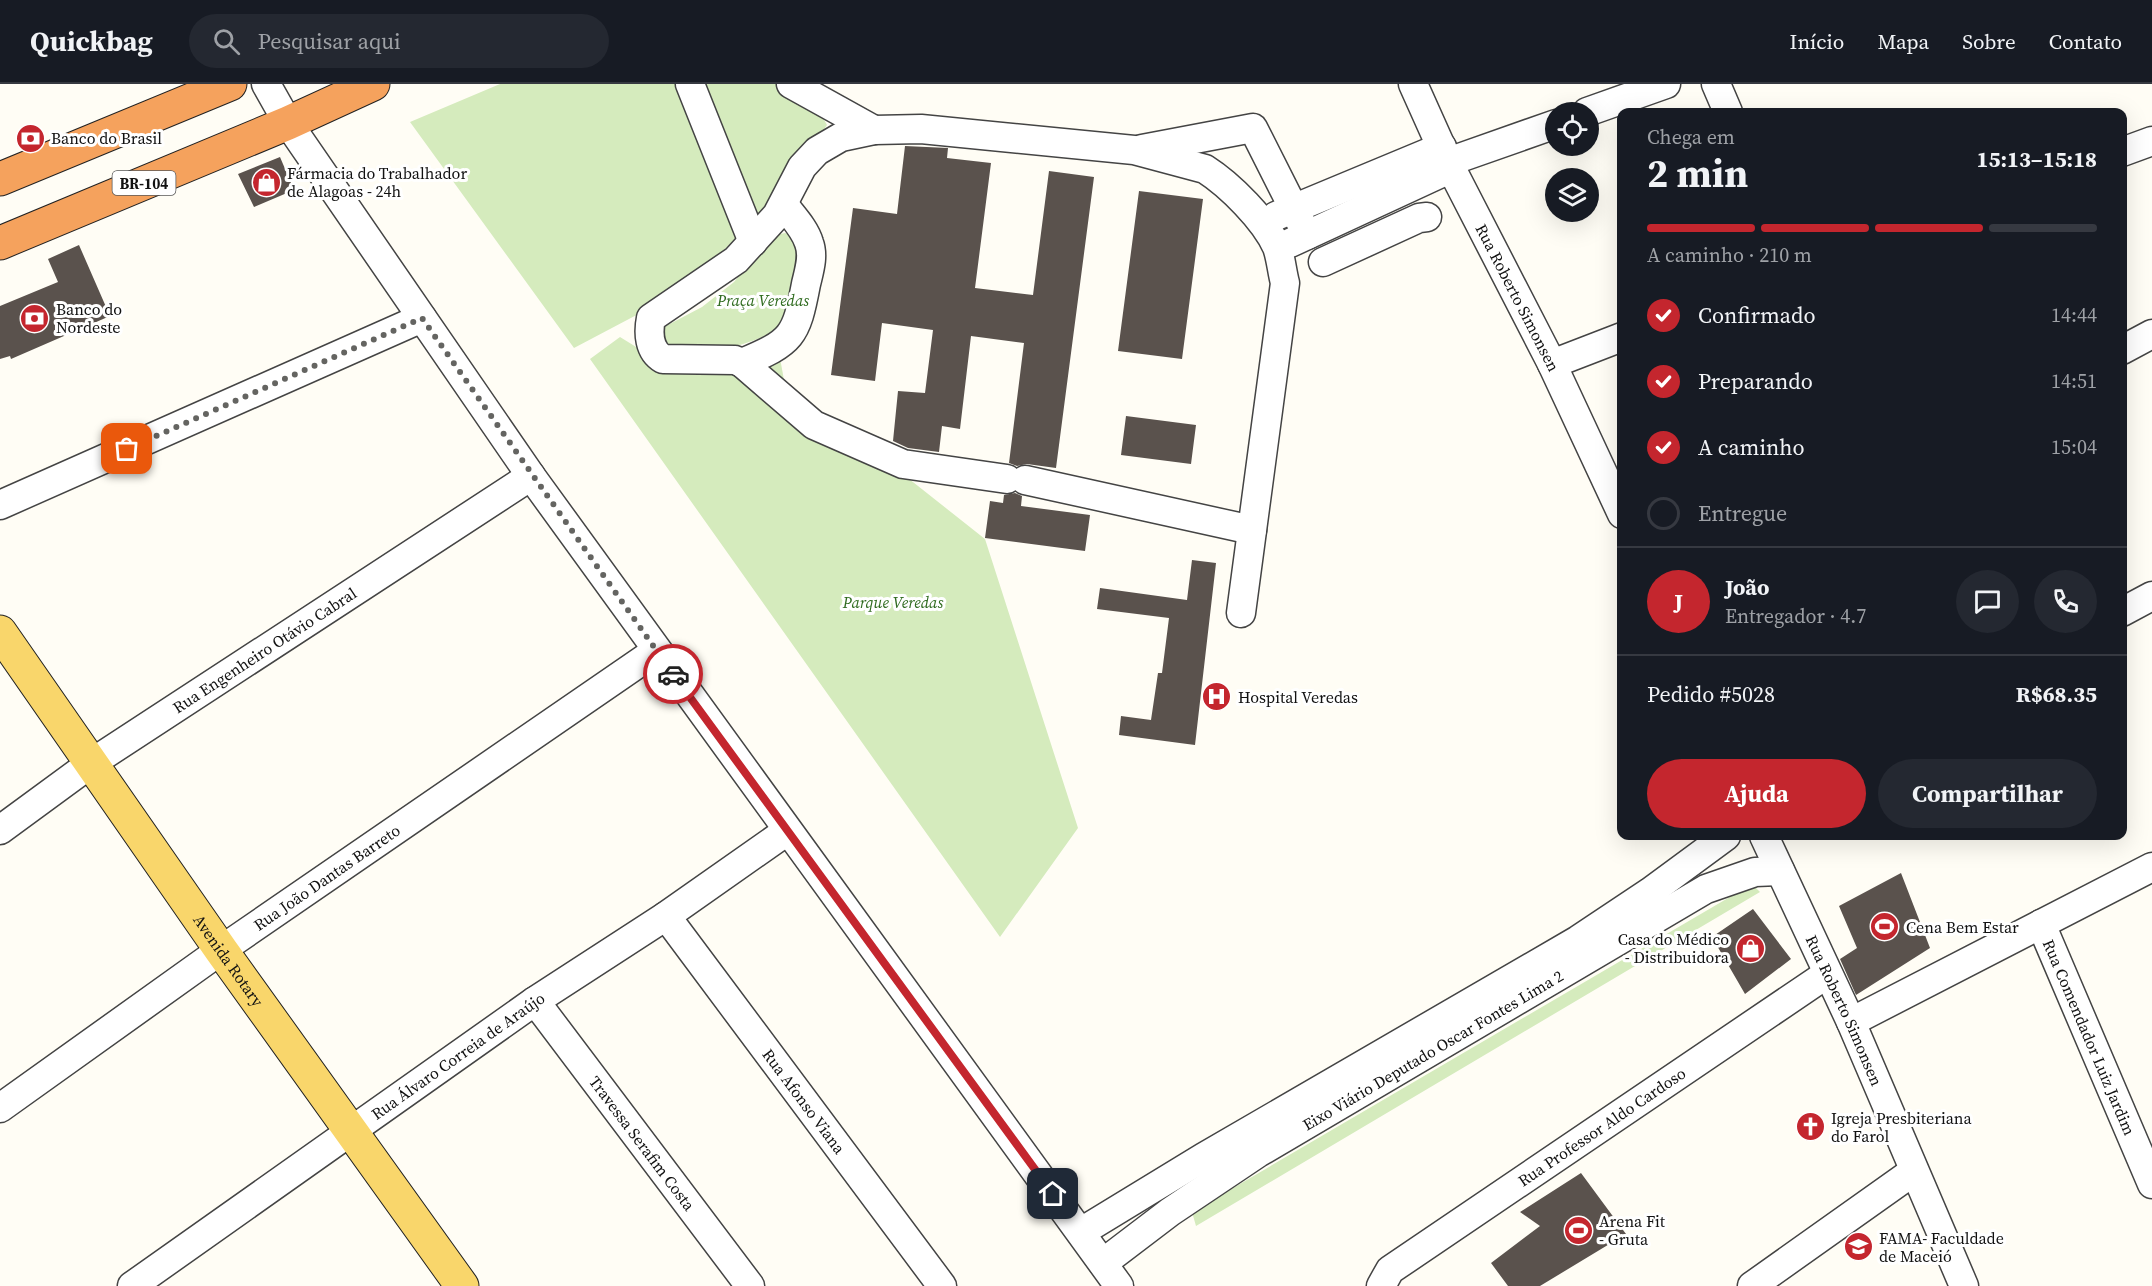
<!DOCTYPE html>
<html lang="pt">
<meta charset="utf-8">
<style>
:root{--surface:#171b24;--page:#242831;--text:#f1f3f6;--muted:#9ea1a6;--line:#363941;--accent:#c4262e}
body{margin:0;font-family:"Source Serif 4",serif;background:var(--page);color:var(--text);height:100vh;display:flex;flex-direction:column;font-size:22px;white-space:nowrap}
*{box-sizing:border-box;margin:0}
p{font-size:20px;color:var(--muted)}
.icon{flex:none;width:33px;height:33px;fill:none;stroke:currentColor;stroke-width:2;stroke-linecap:round;stroke-linejoin:round}
.map{position:relative;flex:1;overflow:hidden}
.drawer{position:absolute;left:1617px;top:24px;width:510px;height:732px;display:flex;flex-direction:column;background:var(--surface);border-radius:12px;box-shadow:0 6px 24px #0002}
.drawer>*{flex:none}
.fabs{position:absolute;left:1545px;top:18px;display:grid;gap:12px}
.fabs a{display:grid;place-items:center;width:54px;height:54px;border-radius:50%;background:var(--surface);box-shadow:0 6px 24px #0002;font-size:30px}
.pin{position:absolute;display:grid;place-items:center;width:51px;height:51px;color:#fff;margin:-26px;border-radius:12px;box-shadow:0 3px 9px #0006}
.courier{position:absolute;display:grid;place-items:center;width:60px;height:60px;margin:-30px;border:4px solid #c4262e;border-radius:50%;background:#fff;color:#222;box-shadow:0 2px 8px #0007}
.head em{font-style:normal;font-weight:700}
.head div{display:flex;flex-direction:column-reverse}
.head{display:flex;align-items:center;justify-content:space-between;height:102px;padding:0 30px}
h1{font-size:39px;font-weight:700;line-height:45px}
.bar{display:grid;grid-template-columns:repeat(4,1fr);gap:9px 6px;align-content:center;height:72px;padding:0 30px}
.bar i{height:8px;border-radius:4px;background:var(--line)}
.bar .active{background:var(--accent)}
.bar p{grid-column:span 4}
.line{display:flex;align-items:center;gap:15px;padding:0 30px;border-top:2px solid var(--line)}
.line div{flex:1}
.round{display:grid;place-items:center;flex:none;width:63px;height:63px;border-radius:32px;background:var(--page)}
ol{padding:0 30px;list-style:none}
li{display:flex;align-items:center;gap:18px;height:66px}
li p{margin-inline-start:auto}
li .icon{padding:6px;border-radius:50%;background:var(--accent);color:#fff;stroke-width:4}
li:last-child{color:var(--muted)}
li i{width:33px;height:33px;border:3px solid var(--line);border-radius:50%}
.cta{display:flex;gap:12px;margin-top:auto;padding:12px 30px}
.cta a{flex:1;height:69px;border-radius:36px;background:var(--accent);color:#fff;font-size:24px;font-weight:700;line-height:69px;text-align:center}
.cta a+a{background:var(--page);color:var(--text)}
header{display:flex;align-items:center;gap:36px;box-sizing:border-box;height:84px;padding:0 30px;background:var(--surface);border-bottom:2px solid var(--line)}
header strong{font-size:28px}
nav{display:flex;gap:33px;margin-inline-start:auto;font-size:21px}
.search{width:420px;height:54px;background:var(--page);display:flex;align-items:center;gap:15px;box-sizing:border-box;padding:0 21px;border-radius:33px;color:var(--muted);font-size:22px}
.map>svg:first-child{display:block}
.green{fill:#d5ebbd}
.building{fill:#5a524d}
.lines{fill:none;stroke-linecap:round;stroke-linejoin:round}
.minor-casing{stroke:#444;stroke-width:31}
.major-casing{stroke:#222;stroke-width:35}
.highway-casing{stroke:#222;stroke-width:35}
.minor{stroke:#fff;stroke-width:28}
.major{stroke:#f9d66b;stroke-width:33}
.highway{stroke:#f5a25d;stroke-width:33}
.done{stroke:#646461;stroke-width:6;stroke-dasharray:0 10.8}
.route{stroke:#c4262e;stroke-width:8}
.labels{text-anchor:middle;dominant-baseline:central;stroke-width:6;stroke-linejoin:round;paint-order:stroke}
.shield{fill:#fff;stroke:#585858;stroke-width:1.5}
.shield-label{font-size:15px;font-weight:bold;fill:#111}
.poi-label{font-size:16px;fill:#111;stroke:#fff;text-anchor:start}
.street-label{font-size:16px;fill:#111;stroke:#fff}
.park-label{font-size:16px;font-style:italic;fill:#2f6b1f;stroke:#fff}
</style>
<header>
<strong>Quickbag</strong>
<div class="search"><svg class="icon" aria-label="search" viewBox="0 0 24 24"><circle cx="10" cy="10" r="6"/><path d="M15 15l6 6"/></svg>Pesquisar aqui</div>
<nav><a>Início</a><a>Mapa</a><a>Sobre</a><a>Contato</a></nav>
</header>
<div class="map">
<svg width="2152" height="1202" viewBox="0 0 2152 1202">
<rect width="100%" height="100%" fill="#fffdf5"/>
<path class="green" d="M500,0h304l23,41 -55,78 -90,88 -108,57 -164,-226z
M785,149l8,3 7,9 -13,79c-43,25 -64,26 -113,30l-18,-18 8,-9 38,-20 32,-25 38,-46z
M620,253l47,29 113,-8 12,66 102,43 91,72 93,289 -78,109 -410,-578z
M1752,800l8,8 -564,334 -4,-14z"/>
<path class="building" d="M905,62l43,2 -1,10 44,5 -16,125 58,7 16,-124 45,6 -38,291 -29,-4 -10,2 -8,-3 15,-120 -53,-7 -11,93 -18,-3 -3,26 -31,-4 -15,-7 5,-50 27,2 8,-63 -51,-7 -7,58 -44,-6 22,-167 44,6z
M280,73l14,33 -40,17 -16,-33z
M1139,107l64,8 -21,160 -64,-8z
M79,161l31,71 -99,43 -1,-3 -10,3v-53l58,-24 -10,-23z
M1126,332l70,9 -5,39 -70,-9z
M1015,409l7,3 -1,10 69,9 -5,36 -100,-13 5,-37 13,2 1,-8z
M1192,476l24,3 -21,182 -76,-10 2,-19 30,4 7,-47h4l7,-55 -72,-9 3,-21 87,12z
M1901,789l29,75 -74,47 -16,-36 17,-11 -18,-42z
M1753,825l38,50 -46,35 -33,-57z
M1581,1089l45,61 -86,52h-32l-17,-23 49,-37 -20,-14z"/>
<g class="lines">
<defs>
<g id="minor">
<path d="M266,0l22,39 243,353 588,810"/>
<path d="M690,0l63,158"/>
<path d="M791,0l83,46"/>
<path id="s1" d="M1413,0l35,78 104,202 70,150"/>
<path d="M1716,0l12,28"/>
<path d="M1587,28l79,-28"/>
<path d="M1142,65l111,-21 54,107"/>
<path d="M2122,68l30,-11"/>
<path d="M1448,78l108,-38"/>
<path d="M1276,132l166,-69"/>
<path d="M1290,159l162,-75"/>
<path d="M1323,178l96,-44 8,-1"/>
<path d="M2122,266l30,-16"/>
<path d="M742,279c50,-21 54,-26 64,-79 3,-13 8,-28 3,-41 -4,-14 -16,-26 -25,-38"/>
<path d="M1552,280l70,-27"/>
<path d="M1007,395l-104,-15 -89,-39 -72,-62 -7,-3 -72,-1c-14,-8 -15,-26 -12,-41l85,-58 41,-45 25,-48 15,-16 24,-14 33,-7 47,-1 213,21 71,19c25,16 60,51 72,78 4,11 5,25 8,36l-44,330"/>
<path d="M1025,396l227,50"/>
<path d="M0,421l422,-187"/>
<path d="M2122,528l30,-16"/>
<path id="s2" d="M0,746l90,-66 441,-288"/>
<path id="s3" d="M1764,752l87,186 113,264"/>
<path id="s4" d="M666,832l276,370"/>
<path id="s5" d="M2041,840l111,260"/>
<path id="s6" d="M535,917l215,285"/>
<path d="M1851,938l301,-155"/>
<path id="s7" d="M0,1024l221,-158 435,-299"/>
<path d="M1081,1148l123,-75 374,-217 72,-48 76,-56"/>
<path id="s8" d="M1103,1179l67,-51 88,-59 448,-264 49,-17 25,-1"/>
<path id="s9" d="M132,1202l403,-285 131,-85 121,-85"/>
<path id="s10" d="M1381,1202l9,-16 437,-296"/>
<path d="M1752,1202l162,-115"/>
</g>
<g id="major">
<path id="s11" d="M0,548l221,318 241,336"/>
</g>
<path id="highway" d="M0,95l230,-95
M0,159l288,-120 85,-39"/>
</defs>
<use href="#minor" class="minor-casing"/>
<use href="#major" class="major-casing"/>
<use href="#highway" class="highway-casing"/>
<use href="#minor" class="minor"/>
<use href="#major" class="major"/>
<use href="#highway" class="highway"/>
</g>
<g class="lines">
<path class="done" d="M127,365l295,-131 251,356"/>
<path class="route" d="M673,590l380,520"/>
</g>
<defs>
<symbol id="bank-disc" viewBox="-11 -11 22 22"><circle r="9.5" fill="#c4262e" stroke="#fff"/><path d="M-6-4H6V4H-6ZM0-2.3a2.3 2.3 0 1 0 0 4.6a2.3 2.3 0 1 0 0-4.6Z" fill="#fff"/></symbol>
<symbol id="shop-disc" viewBox="-11 -11 22 22"><circle r="9.5" fill="#c4262e" stroke="#fff"/><path d="M-5-2.5h2.3a2.7 3.5 0 0 1 5.4 0H5L5.5 6h-11ZM-1.5-2.5h3a1.5 2.3 0 0 0-3 0Z" fill="#fff"/></symbol>
<symbol id="hospital-disc" viewBox="-11 -11 22 22"><circle r="9.5" fill="#c4262e" stroke="#fff"/><path d="M-5-5h3v3.5h4V-5h3V5h-3V1.5h-4V5h-3Z" fill="#fff"/></symbol>
<symbol id="stadium-disc" viewBox="-11 -11 22 22"><circle r="9.5" fill="#c4262e" stroke="#fff"/><path d="M0-5a6.5 5 0 1 0 0 10a6.5 5 0 1 0 0-10ZM-3.5-1.8h7v3.6h-7Z" fill="#fff"/></symbol>
<symbol id="church-disc" viewBox="-11 -11 22 22"><circle r="9.5" fill="#c4262e" stroke="#fff"/><path d="M-1.2-6h2.4v3.5h3.3v2.4h-3.3V6h-2.4V-.1h-3.3v-2.4h3.3Z" fill="#fff"/></symbol>
<symbol id="university-disc" viewBox="-11 -11 22 22"><circle r="9.5" fill="#c4262e" stroke="#fff"/><path d="M0-5L7-2L0 1L-7-2ZM-4 1L0 2.5L4 1V4Q0 6-4 4Z" fill="#fff"/></symbol>
</defs>
<g fill-rule="evenodd">
<use href="#bank-disc" x="14" y="38" width="33" height="33"/>
<use href="#shop-disc" x="250" y="82" width="33" height="33"/>
<use href="#bank-disc" x="18" y="218" width="33" height="33"/>
<use href="#hospital-disc" x="1200" y="596" width="33" height="33"/>
<use href="#stadium-disc" x="1868" y="826" width="33" height="33"/>
<use href="#shop-disc" x="1734" y="848" width="33" height="33"/>
<use href="#church-disc" x="1794" y="1026" width="33" height="33"/>
<use href="#stadium-disc" x="1562" y="1130" width="33" height="33"/>
<use href="#university-disc" x="1842" y="1146" width="33" height="33"/>
</g>
<g class="labels">
<rect class="shield" x="112.5" y="87" width="63" height="24" rx="4.5"/>
<g class="shield-label">
<text x="144" y="99">BR-104</text>
</g>
<g class="poi-label">
<text x="51" y="54">Banco do Brasil</text>
<text x="287" y="89">Fármacia do Trabalhador<tspan x="287" dy="18">de Alagoas - 24h</tspan></text>
<text x="56" y="225">Banco do<tspan x="56" dy="18">Nordeste</tspan></text>
<text x="1238" y="613">Hospital Veredas</text>
<text x="1906" y="843">Cena Bem Estar</text>
<text x="1729" y="855" text-anchor="end">Casa do Médico<tspan x="1729" dy="18">- Distribuidora</tspan></text>
<text x="1831" y="1034">Igreja Presbiteriana<tspan x="1831" dy="18">do Farol</tspan></text>
<text x="1599" y="1137">Arena Fit<tspan x="1599" dy="18">- Gruta</tspan></text>
<text x="1879" y="1154">FAMA- Faculdade<tspan x="1879" dy="18">de Maceió</tspan></text>
</g>
<g class="street-label">
<text stroke="none"><textPath href="#s1" startOffset="238">Rua Roberto Simonsen</textPath></text>
<text stroke="none"><textPath href="#s2" startOffset="320">Rua Engenheiro Otávio Cabral</textPath></text>
<text stroke="none"><textPath href="#s7" startOffset="400">Rua João Dantas Barreto</textPath></text>
<text stroke="none"><textPath href="#s11" startOffset="400">Avenida Rotary</textPath></text>
<text stroke="none"><textPath href="#s3" startOffset="192">Rua Roberto Simonsen</textPath></text>
<text stroke="none"><textPath href="#s5" startOffset="123">Rua Comendador Luiz Jardim</textPath></text>
<text stroke="none"><textPath href="#s8" startOffset="393">Eixo Viário Deputado Oscar Fontes Lima 2</textPath></text>
<text stroke="none"><textPath href="#s9" startOffset="399">Rua Álvaro Correia de Araújo</textPath></text>
<text stroke="none"><textPath href="#s4" startOffset="231">Rua Afonso Viana</textPath></text>
<text stroke="none"><textPath href="#s10" startOffset="274">Rua Professor Aldo Cardoso</textPath></text>
<text stroke="none"><textPath href="#s6" startOffset="178">Travessa Serafim Costa</textPath></text>
</g>
<g class="park-label">
<text x="763" y="216">Praça Veredas</text>
<text x="893" y="518">Parque Veredas</text>
</g>
</g>
</svg>
<div class="fabs">
<a><svg class="icon" aria-label="locate" viewBox="0 0 24 24"><circle cx="12" cy="12" r="6"/><path d="M12 2v4M12 18v4M2 12h4M18 12h4"/></svg></a>
<a><svg class="icon" aria-label="layers" viewBox="0 0 24 24"><path d="M12 4l9 5-9 5-9-5zM3 14l9 5 9-5"/></svg></a>
</div>
<div class="pin" style="left:127px;top:365px;background:#ea580c"><svg class="icon" aria-label="bag" viewBox="0 0 24 24"><path d="M5 8h14l-1 12H6zM9 8a3 3 0 0 1 6 0"/></svg></div>
<div class="pin" style="left:1053px;top:1110px;background:#1f2937"><svg class="icon" aria-label="home" viewBox="0 0 24 24"><path d="M3 11l9-7 9 7M6 9v11h12V9"/></svg></div>
<div class="courier" style="left:673px;top:590px"><svg class="icon" aria-label="car" viewBox="0 0 24 24"><path d="M5 17H2v-5l4-1 3-4h7l3 4 3 1v5h-3M9 17h6M6 11h13"/><circle cx="7" cy="17" r="2"/><circle cx="17" cy="17" r="2"/></svg></div>
<section class="drawer">
<div class="head"><div><h1>2 min</h1><p>Chega em</p></div><em>15:13–15:18</em></div>
<div class="bar"><i class="active"></i><i class="active"></i><i class="active"></i><i></i><p>A caminho · 210 m</p></div>
<ol>
<li><svg class="icon" aria-label="check" viewBox="0 0 24 24"><path d="M5 12l5 5 9-10"/></svg>Confirmado<p>14:44</p></li>
<li><svg class="icon" aria-label="check" viewBox="0 0 24 24"><path d="M5 12l5 5 9-10"/></svg>Preparando<p>14:51</p></li>
<li><svg class="icon" aria-label="check" viewBox="0 0 24 24"><path d="M5 12l5 5 9-10"/></svg>A caminho<p>15:04</p></li>
<li><i></i>Entregue</li>
</ol>
<div class="line" style="height:108px"><b class="round" style="background:var(--accent);color:#fff">J</b><div><b>João</b><p>Entregador · 4.7</p></div><a class="round"><svg class="icon" aria-label="chat" viewBox="0 0 24 24"><path d="M4 5h16v11H9l-5 4z"/></svg></a><a class="round"><svg class="icon" aria-label="phone" viewBox="0 0 24 24"><path d="M5 4h4l2 5-3 2q2 4 5 5l2-3 5 2v4C11 20 4 13 5 4z"/></svg></a></div>
<div class="line" style="height:78px"><div>Pedido #5028</div><b>R$68.35</b></div>
<div class="cta"><a>Ajuda</a><a>Compartilhar</a></div>
</section>
</div>
